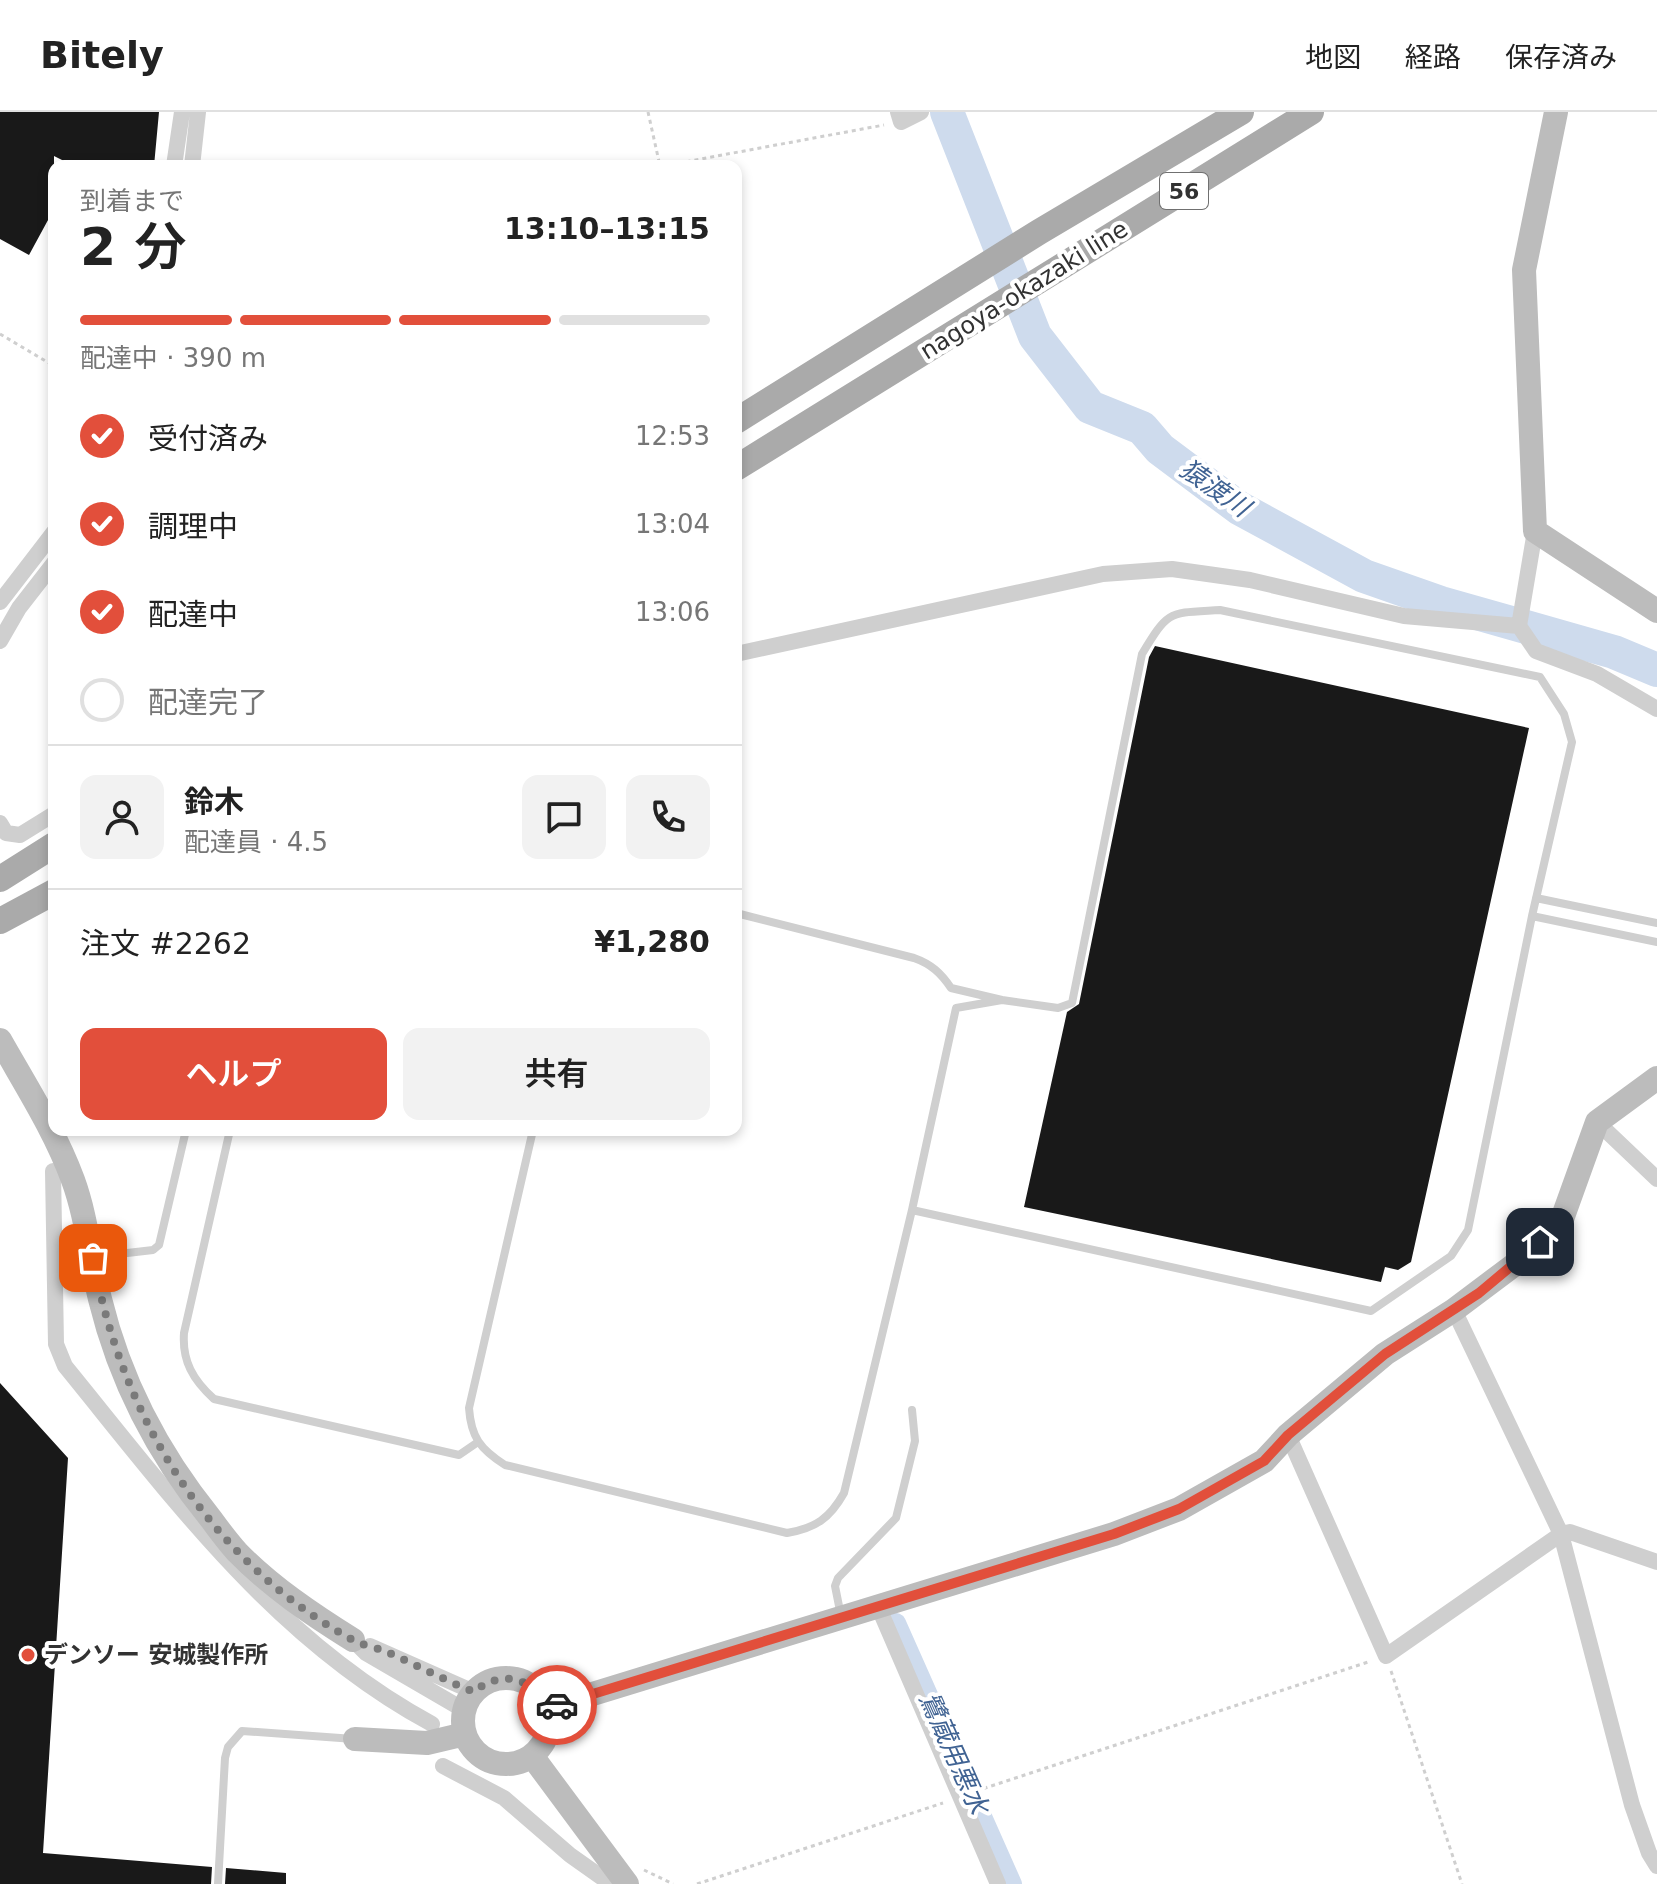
<!DOCTYPE html>
<html lang="ja">
<meta charset="utf-8">
<style>
:root{--surface:#fff;--page:#f2f2f2;--text:#222;--muted:#767676;--line:#e0e0e0;--accent:#e24f3b}
body{margin:0;font-family:"DejaVu Sans","Noto Sans JP",sans-serif;background:var(--page);color:var(--text);height:100vh;display:flex;flex-direction:column;font-size:30px;white-space:nowrap}
*{box-sizing:border-box;margin:0}
p{font-size:26px;color:var(--muted)}
.icon{flex:none;width:44px;height:44px;fill:none;stroke:currentColor;stroke-width:2;stroke-linecap:round;stroke-linejoin:round}
.map{position:relative;flex:1;overflow:hidden}
.details{position:absolute;left:48px;top:48px;width:694px;height:976px;display:flex;flex-direction:column;background:var(--surface);border-radius:16px;box-shadow:0 4px 12px #0003}
.details>*{flex:none}
.pin{position:absolute;display:grid;place-items:center;width:68px;height:68px;color:#fff;margin:-34px;border-radius:16px;box-shadow:0 4px 12px #0006}
.courier{position:absolute;display:grid;place-items:center;width:80px;height:80px;margin:-40px;border:6px solid #e24f3b;border-radius:50%;background:#fff;color:#222;box-shadow:0 2px 10px #0007}
.head em{font-style:normal;font-weight:600}
.head div{display:flex;flex-direction:column-reverse}
.head{display:flex;align-items:center;justify-content:space-between;height:136px;padding:0 32px}
h1{font-size:52px;font-weight:600;line-height:60px}
.bar{display:grid;grid-template-columns:repeat(4,1fr);gap:12px 8px;align-content:center;height:96px;padding:0 32px}
.bar i{height:10px;border-radius:6px;background:var(--line)}
.bar .on{background:var(--accent)}
.bar p{grid-column:span 4}
.line{display:flex;align-items:center;gap:20px;padding:0 32px;border-top:2px solid var(--line)}
.line div{flex:1}
.round{display:grid;place-items:center;flex:none;width:84px;height:84px;border-radius:16px;background:var(--page)}
ol{padding:0 32px;list-style:none}
li{display:flex;align-items:center;gap:24px;height:88px}
li p{margin-inline-start:auto}
li .icon{padding:8px;border-radius:50%;background:var(--accent);color:#fff;stroke-width:4}
li:last-child{color:var(--muted)}
li i{width:44px;height:44px;border:4px solid var(--line);border-radius:50%}
.button{display:flex;gap:16px;margin-top:auto;padding:16px 32px}
.button a{flex:1;height:92px;border-radius:16px;background:var(--accent);color:#fff;font-size:32px;font-weight:600;line-height:92px;text-align:center}
.button a+a{background:var(--page);color:var(--text)}
header{display:flex;align-items:center;gap:48px;box-sizing:border-box;height:112px;padding:0 40px;background:var(--surface);border-bottom:2px solid var(--line)}
header strong{font-size:38px}
nav{display:flex;gap:44px;margin-inline-start:auto;font-size:28px}
.map>svg:first-child{display:block}
.lines{fill:none;stroke-linecap:round;stroke-linejoin:round}
.stream{stroke:#cedbed;stroke-width:6}
.canal{stroke:#cedbed;stroke-width:20}
.river{stroke:#cedbed;stroke-width:34}
.building{fill:#191919}
.path{stroke:#cfcfcf;stroke-width:3;stroke-dasharray:4 4;stroke-linecap:butt}
.lane{stroke:#cfcfcf;stroke-width:8}
.street{stroke:#cfcfcf;stroke-width:16}
.secondary{stroke:#bcbcbc;stroke-width:24}
.primary{stroke:#aaa;stroke-width:26}
.done{stroke:#7a7a7a;stroke-width:8;stroke-dasharray:0 14.4}
.route{stroke:#e24f3b;stroke-width:10}
.poi-dot{fill:#e24f3b;stroke:#fff;stroke-width:3}
.labels{text-anchor:middle;dominant-baseline:central;stroke-width:8;stroke-linejoin:round;paint-order:stroke}
.shield{fill:#fff;stroke:#707070;stroke-width:2}
.shield-label{font-size:22px;font-weight:bold;fill:#323232}
.street-label{font-size:24px;fill:#323232;stroke:#fff}
.poi-label{font-size:24px;font-weight:bold;fill:#323232;stroke:#fff;text-anchor:start}
.water-label{font-size:26px;font-style:italic;fill:#406393;stroke:#fff}
</style>
<header>
<strong>Bitely</strong>
<nav><a>地図</a><a>経路</a><a>保存済み</a></nav>
</header>
<div class="map">
<svg width="1657" height="1772" viewBox="0 0 1657 1772">
<rect width="100%" height="100%" fill="#fff"/>
<g class="lines">
<path class="stream" d="M950,9l10,-9"/>
<path class="canal" d="M896,1511l116,261"/>
<path class="river" d="M947,0l88,224 55,71 52,21 18,21 79,59 125,68 77,27 173,49 43,18"/>
</g>
<path class="building" d="M0,0h159l-5,54h-80l-20,-10v53l-25,46 -29,-16z
M1155,534l374,82 -118,534 -13,8 -13,-3 -4,15 -357,-75 43,-195 12,-8 70,-347z
M0,1271l68,75 -25,395 169,14 -1,17h-211z
M226,1756l60,5v11h-61z"/>
<g class="lines">
<path class="path" d="M648,0l12,54
M663,54l221,-41
M0,222l54,32
M1391,1559l71,213
M976,1679l392,-129
M644,1758l29,14
M697,1772l246,-81"/>
<path class="lane" d="M1536,786l121,25
M1532,804l125,26
M230,1018l-46,203c-2,28 9,47 30,66l245,56 19,-13
M533,1018l-64,278c2,29 11,41 36,57l282,68c29,-5 43,-15 57,-40l68,-283 44,-202 46,-8 -51,-12c-10,-15 -20,-24 -37,-30l-178,-45
M912,1098l459,101 80,-55 17,-26 64,-314 40,-174 -8,-28 -24,-37 -320,-67c-51,3 -51,-1 -78,44l-70,349 -14,5 -56,-8
M93,1145l60,-7 6,-5 27,-115
M841,1504l-6,-30 3,-8 58,-60 19,-77 -3,-31
M218,1772l7,-126 3,-11 14,-16 112,8"/>
<path class="street" d="M898,0l3,10 20,-10
M174,54l8,-54
M192,54l6,-54
M0,490l54,-70
M1519,514l16,-95
M0,529l19,-33 35,-45
M736,542l367,-80 69,-5 78,11 154,36 115,10 17,25 61,23 60,35
M0,711l6,10 14,2 34,-21
M1597,1010l60,57
M53,1059l3,173 9,22c110,135 210,273 367,358
M1454,1198l107,224 71,271 17,48 8,13
M1288,1323l98,221 175,-122 9,-2 87,30
M878,1494l120,278
M353,1528l13,13 91,53 7,7
M370,1534l104,46
M443,1654l61,32 66,57 41,29"/>
<path class="secondary" d="M1556,0l-32,158 11,261 122,80
M0,928c26,46 55,91 73,140 14,38 17,79 27,119 20,82 58,155 111,220 8,11 17,23 26,33 34,35 76,63 116,88
M463 1609a43 43 0 1 1 86 0a43 43 0 1 1-86 0Z
M547,1596l567,-174 65,-25 85,-48 24,-26 97,-81 69,-44 64,-48 43,-40 36,-100 60,-44
M355,1627l72,4 38,-9
M532,1644l95,128"/>
<path class="primary" d="M736,309l303,-189 202,-120
M736,356l575,-356
M0,767l54,-34
M0,809l54,-29"/>
</g>
<g class="lines">
<path class="done" d="M93,1146c28,157 115,302 258,381 10,6 23,8 34,12 30,13 59,29 89,41 26,-23 59,-15 73,16l10,-3"/>
<path class="route" d="M557,1593l557,-171 65,-25 85,-48 24,-26 97,-81 94,-61 61,-51"/>
</g>
<circle class="poi-dot" cx="28" cy="1543" r="8"/>
<g class="labels">
<rect class="shield" x="1160" y="61" width="48" height="36" rx="6"/>
<g class="shield-label">
<text x="1184" y="79">56</text>
</g>
<g class="street-label">
<text transform="translate(1024 178) rotate(-32)">nagoya-okazaki line</text>
</g>
<g class="poi-label">
<text x="44" y="1543">デンソー 安城製作所</text>
</g>
<g class="water-label">
<text transform="translate(1215 376) rotate(35)">猿渡川</text>
<text transform="translate(954 1641) rotate(66)">鷺蔵用悪水</text>
</g>
</g>
</svg>
<div class="pin" style="left:93px;top:1146px;background:#ea580c"><svg class="icon" aria-label="bag" viewBox="0 0 24 24"><path d="M5 8h14l-1 12H6zM9 8a3 3 0 0 1 6 0"/></svg></div>
<div class="pin" style="left:1540px;top:1130px;background:#1f2937"><svg class="icon" aria-label="home" viewBox="0 0 24 24"><path d="M3 11l9-7 9 7M6 9v11h12V9"/></svg></div>
<div class="courier" style="left:557px;top:1593px"><svg class="icon" aria-label="car" viewBox="0 0 24 24"><path d="M5 17H2v-5l4-1 3-4h7l3 4 3 1v5h-3M9 17h6M6 11h13"/><circle cx="7" cy="17" r="2"/><circle cx="17" cy="17" r="2"/></svg></div>
<section class="details">
<div class="head"><div><h1>2 分</h1><p>到着まで</p></div><em>13:10–13:15</em></div>
<div class="bar"><i class="on"></i><i class="on"></i><i class="on"></i><i></i><p>配達中 · 390 m</p></div>
<ol>
<li><svg class="icon" aria-label="check" viewBox="0 0 24 24"><path d="M5 12l5 5 9-10"/></svg>受付済み<p>12:53</p></li>
<li><svg class="icon" aria-label="check" viewBox="0 0 24 24"><path d="M5 12l5 5 9-10"/></svg>調理中<p>13:04</p></li>
<li><svg class="icon" aria-label="check" viewBox="0 0 24 24"><path d="M5 12l5 5 9-10"/></svg>配達中<p>13:06</p></li>
<li><i></i>配達完了</li>
</ol>
<div class="line" style="height:144px"><a class="round"><svg class="icon" aria-label="person" viewBox="0 0 24 24"><circle cx="12" cy="8" r="4"/><path d="M4 21q1-7 8-7t8 7"/></svg></a><div><b>鈴木</b><p>配達員 · 4.5</p></div><a class="round"><svg class="icon" aria-label="chat" viewBox="0 0 24 24"><path d="M4 5h16v11H9l-5 4z"/></svg></a><a class="round"><svg class="icon" aria-label="phone" viewBox="0 0 24 24"><path d="M5 4h4l2 5-3 2q2 4 5 5l2-3 5 2v4C11 20 4 13 5 4z"/></svg></a></div>
<div class="line" style="height:104px"><div>注文 #2262</div><b>¥1,280</b></div>
<div class="button"><a>ヘルプ</a><a>共有</a></div>
</section>
</div>
